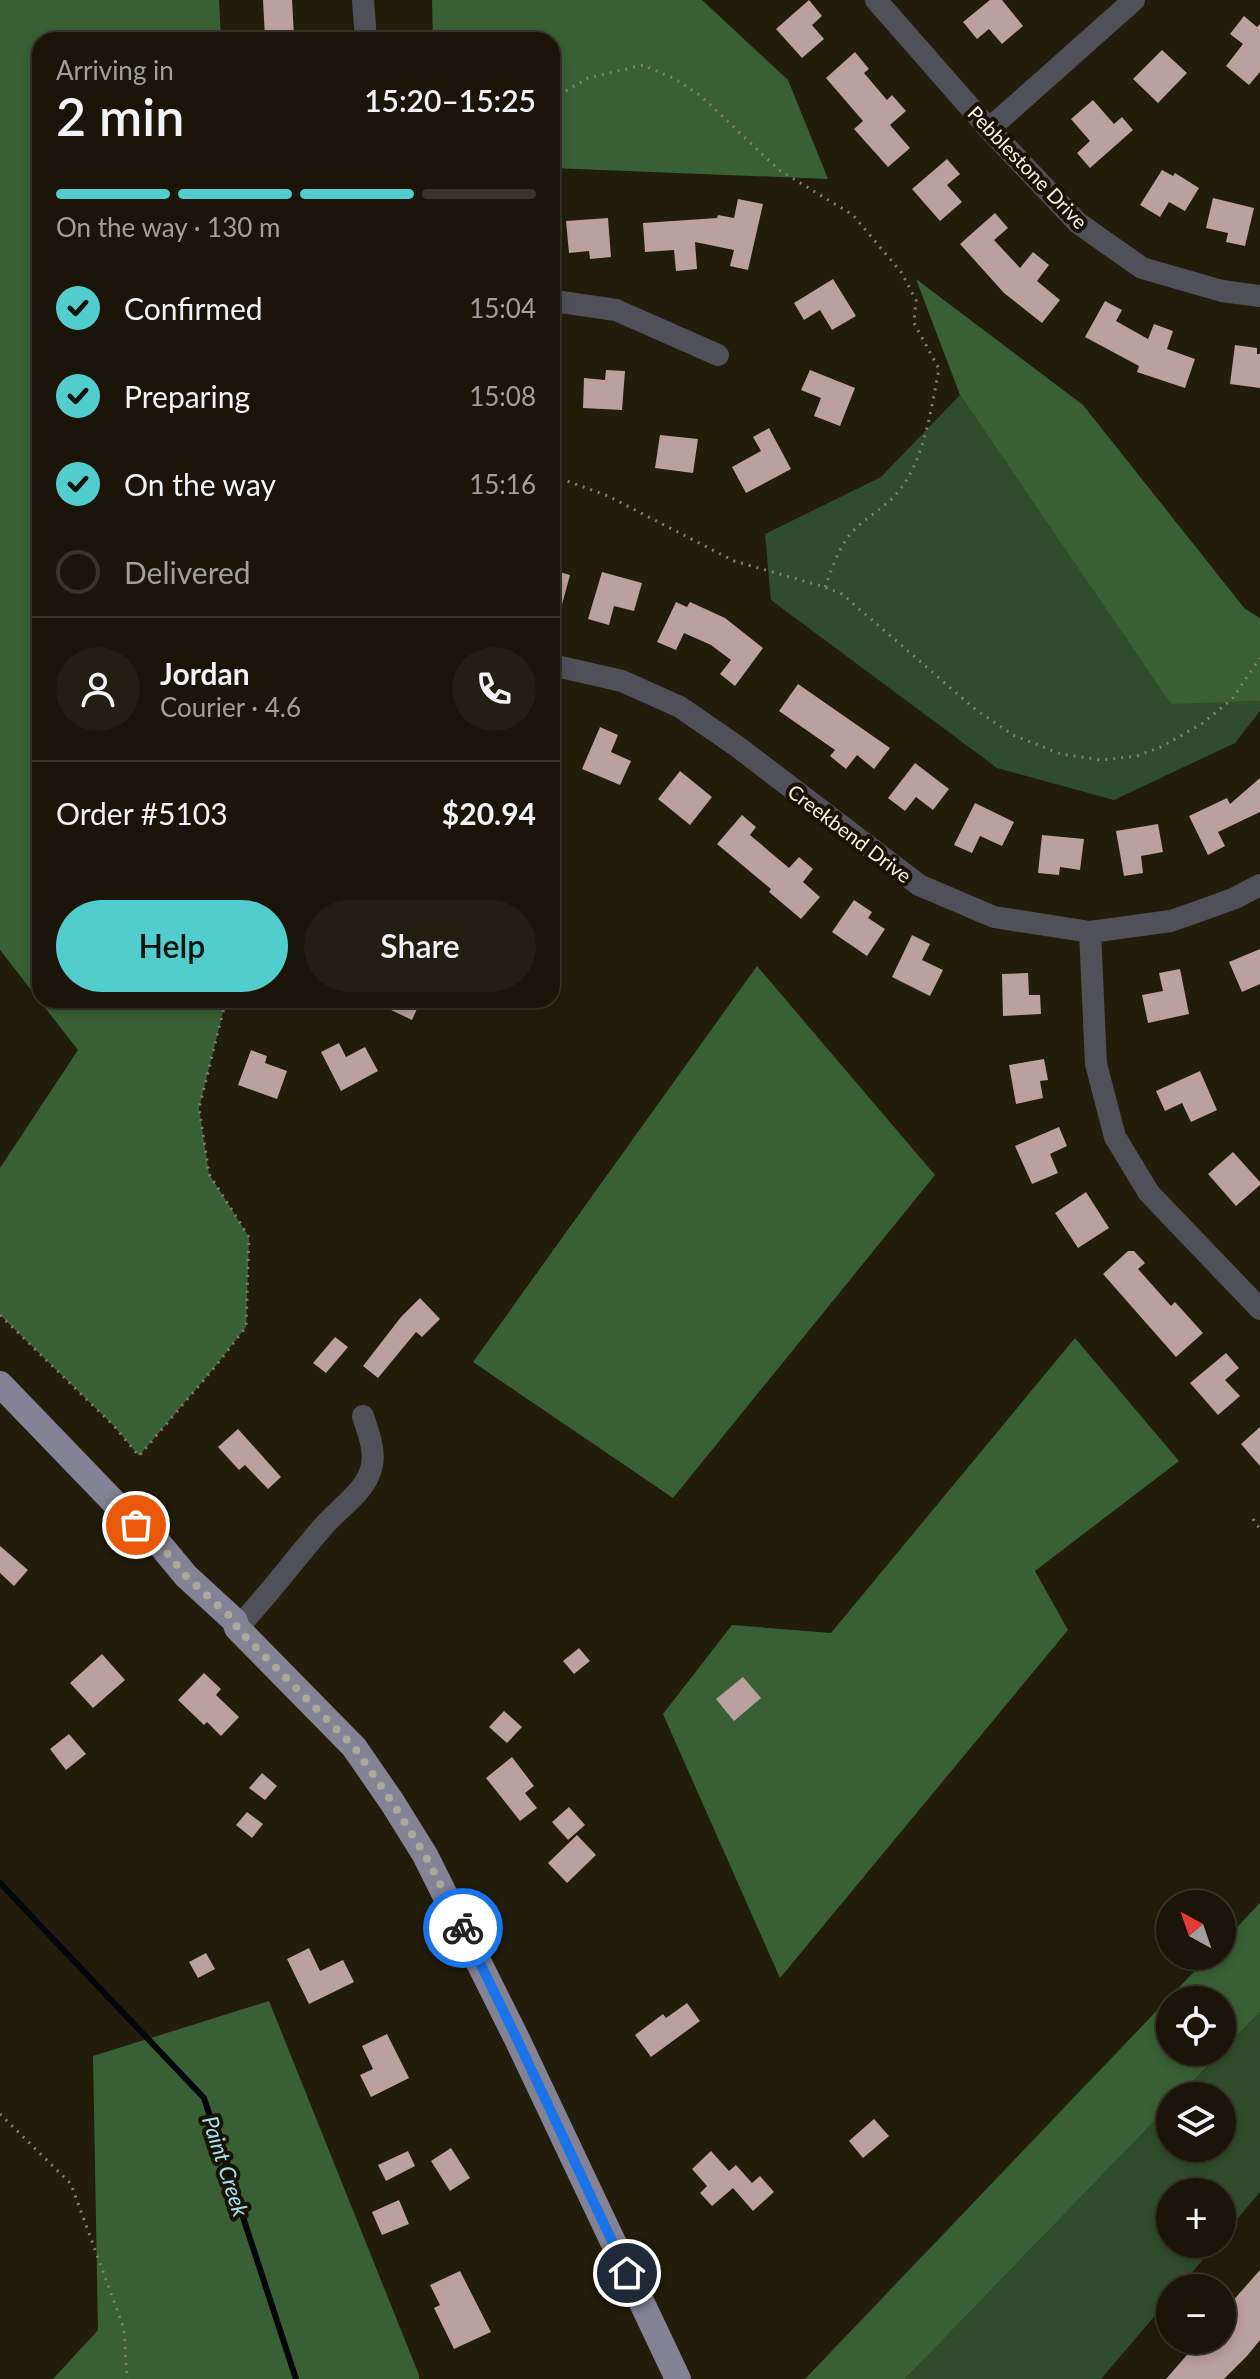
<!DOCTYPE html>
<meta charset="utf-8">
<style>
:root{--surface:#1a1508;--page:#231e12;--text:#f1f3f6;--muted:#9f9f9c;--line:#383429;--accent:#52cdcd}
body{margin:0;font-family:Lato,sans-serif;background:var(--page);color:var(--text);height:100vh;display:flex;flex-direction:column;font-size:30px;white-space:nowrap}
*{box-sizing:border-box;margin:0}
p{font-size:26px;color:var(--muted)}
.icon{flex:none;width:44px;height:44px;fill:none;stroke:currentColor;stroke-width:2;stroke-linecap:round;stroke-linejoin:round}
.map{position:relative;flex:1;overflow:hidden}
.drawer{position:absolute;left:32px;top:32px;width:528px;height:976px;display:flex;flex-direction:column;background:var(--surface);border-radius:24px;box-shadow:0 4px 12px #0003,0 0 0 2px var(--line)}
.drawer>*{flex:none}
.needle{width:52px;rotate:320deg}
.tools{position:absolute;left:1156px;top:1890px;display:grid;gap:16px}
.tools a{display:grid;place-items:center;width:80px;height:80px;border-radius:50%;background:var(--surface);box-shadow:0 4px 12px #0003,0 0 0 2px var(--line);font-size:40px}
.pin{position:absolute;display:grid;place-items:center;width:68px;height:68px;color:#fff;margin:-34px;border:4px solid #fff;border-radius:50%;box-shadow:0 2px 8px #0007}
.courier{position:absolute;display:grid;place-items:center;width:80px;height:80px;margin:-40px;border:6px solid #1a73e8;border-radius:50%;background:#fff;color:#222;box-shadow:0 2px 10px #0007}
.headline em{font-style:normal;font-weight:600}
.headline div{display:flex;flex-direction:column-reverse}
.headline{display:flex;align-items:center;justify-content:space-between;height:136px;padding:0 24px}
h1{font-size:52px;font-weight:600;line-height:60px}
.bar{display:grid;grid-template-columns:repeat(4,1fr);gap:12px 8px;align-content:center;height:96px;padding:0 24px}
.bar i{height:10px;border-radius:6px;background:var(--line)}
.bar .current{background:var(--accent)}
.bar p{grid-column:span 4}
.line{display:flex;align-items:center;gap:20px;padding:0 24px;border-top:2px solid var(--line)}
.line div{flex:1}
.round{display:grid;place-items:center;flex:none;width:84px;height:84px;border-radius:42px;background:var(--page)}
ol{padding:0 24px;list-style:none}
li{display:flex;align-items:center;gap:24px;height:88px}
li p{margin-inline-start:auto}
li .icon{padding:8px;border-radius:50%;background:var(--accent);color:#111;stroke-width:4}
li:last-child{color:var(--muted)}
li i{width:44px;height:44px;border:4px solid var(--line);border-radius:50%}
.button{display:flex;gap:16px;margin-top:auto;padding:16px 24px}
.button a{flex:1;height:92px;border-radius:48px;background:var(--accent);color:#111;font-size:32px;font-weight:600;line-height:92px;text-align:center}
.button a+a{background:var(--page);color:var(--text)}
.map>svg:first-child{display:block}
.green{fill:#2f4d2b}
.forest{fill:#386034}
.lines{fill:none;stroke-linecap:round;stroke-linejoin:round}
.stream{stroke:#00060c;stroke-width:6}
.building{fill:#baa09f}
.path{stroke:#847f71;stroke-width:3;stroke-dasharray:2 6;stroke-linecap:butt}
.minor{stroke:#505058;stroke-width:22}
.major{stroke:#838395;stroke-width:26}
.done{stroke:#aca89b;stroke-width:8;stroke-dasharray:0 14.4}
.route{stroke:#1a73e8;stroke-width:10}
.labels{text-anchor:middle;dominant-baseline:central;stroke-width:8;stroke-linejoin:round;paint-order:stroke}
.street-label{font-size:20px;fill:#f7f3e8;stroke:#181303}
.water-label{font-size:22px;font-style:italic;fill:#a4e0f6;stroke:#181303}
</style>
<div class="map">
<svg width="1260" height="2379" viewBox="0 0 1260 2379">
<rect width="100%" height="100%" fill="#221c0b"/>
<path class="green" d="M960,395l211,308 89,-2v10l-25,32 -121,57 -117,-32 -226,-168 -6,-66 116,-57z
M1260,2012v180l-38,45v-45h-52v52h46l-37,44h-9v10l-69,81h-196l265,-274v43h52v-52h-43z"/>
<path class="forest" d="M0,0h219l2,40h-181v960h186l-27,108 10,66 40,63 -3,90 -32,41 -75,88 -25,-30 -114,-111v-147l78,-118 -78,-100z
M432,0h270l86,80 40,99 -276,-11v-128h-119z
M916,279l167,126 162,204 15,9v83l-89,3 -211,-309z
M757,966l178,209 -262,323 -200,-136z
M1075,1338l104,123 -144,110 33,59 -288,348 -117,-264 69,-89 99,8z
M1260,1903v109l-38,39v-51h-52v52h51l-42,44h-9v9l-265,274h-100l404,-423h13v-13z
M269,2001l150,374v4h-366l45,-49 -5,-274z"/>
<g class="lines">
<path class="stream" d="M0,1883l204,215 92,281"/>
</g>
<path class="building" d="M263,0h29l2,36 -29,2z
M809,0l13,16 -10,9 12,14 -22,19 -26,-29z
M990,0h12l21,26 -21,18 -13,-15 -12,10 -14,-17z
M1244,16l13,11 3,-3v48l-11,13 -23,-19 17,-22 -13,-10z
M1162,50l25,23 -29,30 -25,-24z
M855,52l14,17 -5,4 23,27 5,-5 14,16 -16,14 20,23 -22,19 -34,-38 9,-8 -37,-43z
M1093,100l21,24 8,-7 11,13 -43,38 -13,-15 13,-12 -19,-22z
M947,159l13,15 -13,11 15,17 -22,19 -28,-32z
M1162,170l11,6 2,-3 24,15 -14,23 -16,-9 -9,15 -20,-12z
M1213,198l41,10 -9,38 -19,-4 2,-9 -22,-5z
M738,199l25,5 -15,66 -18,-4 4,-16 -39,-8 2,27 -21,2 -2,-21 -29,2 -2,-29 74,-5 1,-3 16,3z
M995,213l13,15 -14,12 26,28 13,-16 16,13 -12,16 23,19 -18,23 -38,-30 -44,-49z
M608,218l3,39 -21,2 -1,-8 -20,2 -3,-32z
M833,279l23,37 -24,14 -12,-20 -16,10 -10,-17z
M1105,301l17,9 -6,11 32,18 6,-15 19,7 -6,18 28,10 -10,29 -48,-16 2,-6 -54,-29z
M1235,345l22,3v6h3v34l-30,-4z
M606,370l19,1 -3,39 -39,-2 1,-30 21,2z
M810,370l45,18 -15,38 -26,-10 7,-18 -20,-8z
M769,428l22,41 -45,24 -14,-26 29,-16 -8,-14z
M660,435l38,4 -5,34 -38,-5z
M552,570l18,5 -13,48 -5,-1z
M602,572l40,11 -8,28 -20,-5 -5,19 -21,-6z
M676,602l11,5 3,-5 35,16 38,30 -28,38 -15,-12 11,-14 -20,-15 -27,-12 -8,17 -19,-8z
M798,684l92,64 -16,21 -17,-14 -11,14 -16,-13 5,-6 -56,-39z
M600,727l18,8 -7,17 20,9 -11,24 -38,-16z
M915,763l34,26 -16,21 -17,-13 -11,14 -17,-13z
M680,771l32,26 -22,28 -32,-26z
M1260,778v34l-42,20 7,14 -17,9 -19,-39 38,-18 3,6z
M975,803l39,19 -12,24 -22,-10 -8,17 -18,-8z
M742,815l14,12 -6,8 39,33 10,-11 14,12 -10,13 17,15 -19,22 -32,-27 2,-3 -54,-45z
M1158,824l5,28 -22,4 2,17 -19,3 -8,-45z
M1042,835l42,4 -4,31 -20,-3 -1,8 -21,-2z
M854,900l18,12 -4,6 17,11 -18,27 -35,-24z
M912,935l18,9 -8,16 21,10 -13,26 -38,-19z
M1260,949v35l-18,8 -13,-30z
M1180,969l9,45 -41,9 -6,-28 21,-4 -4,-18z
M1028,973l1,22h11l1,19 -38,2 -1,-42z
M370,1000h51l-9,20z
M339,1043l7,14 19,-10 13,24 -37,20 -20,-39z
M251,1050l16,6 -2,7 22,8 -10,28 -39,-14z
M1044,1059l4,21 -8,1 3,17 -27,6 -7,-39z
M1200,1071l17,39 -26,12 -9,-19 -17,8 -9,-20z
M1059,1127l8,19 -17,8 8,19 -26,11 -17,-38z
M1233,1152l27,30v3l-24,21 -28,-32z
M1086,1192l23,36 -31,20 -23,-35z
M1128,1251h6l11,12 -7,6 33,37 4,-4 28,31 -27,24 -73,-83z
M420,1298l20,21 -18,18 -6,-5 -38,46 -15,-12 38,-49z
M335,1337l13,10 -22,26 -13,-10z
M1226,1353l13,15 -14,12 15,16 -22,19 -28,-32z
M1260,1427v39l-19,-22z
M238,1429l43,48 -13,12 -23,-24 -6,5 -21,-23z
M0,1546l28,24 -14,16 -14,-13z
M579,1648l11,13 -16,13 -11,-13z
M102,1654l23,26 -32,28 -23,-25z
M204,1673l17,16 -5,6 23,22 -18,19 -14,-14 -3,3 -26,-25z
M743,1677l18,21 -27,23 -18,-22z
M504,1711l18,16 -15,16 -18,-16z
M69,1734l17,20 -20,16 -16,-21z
M512,1757l22,29 -9,7 12,15 -17,13 -34,-43z
M262,1773l15,13 -12,14 -16,-12z
M569,1807l16,18 -17,15 -16,-18z
M247,1812l16,12 -11,14 -16,-13z
M577,1835l19,20 -29,28 -19,-20z
M309,1948l11,23 23,-11 11,22 -45,22 -22,-45z
M206,1953l9,16 -17,9 -9,-16z
M687,2003l13,18 -49,36 -16,-22 28,-21 3,4z
M387,2034l22,44 -38,19 -11,-22 13,-6 -11,-23z
M874,2119l15,17 -26,22 -14,-17z
M451,2148l19,30 -20,13 -19,-30z
M408,2151l7,15 -29,15 -8,-16z
M711,2151l18,20 7,-6 16,18 8,-7 14,16 -21,19 -20,-23 -21,18 -12,-13 7,-7 -15,-17z
M399,2200l10,24 -27,11 -10,-23z
M1260,2270v70l-13,16 -23,23h-58l34,-39h22v-27z
M460,2271l31,61 -37,17 -20,-41 6,-3 -10,-20z"/>
<g class="lines">
<path class="path" d="M552,99l36,-21 55,-13 32,14 26,17 78,74 74,45 48,57 15,28 -2,23 25,46c-8,40 -14,89 -40,122 -13,16 -33,26 -47,41 -13,15 -20,36 -27,55
M552,478l15,3 41,15 126,65 91,26 17,7 133,115 38,26 48,19 40,6 36,-4 24,-9 42,-24 29,-24 28,-41
M0,1315l114,111 25,30 75,-88 32,-41 3,-90 -40,-63 -10,-66 27,-108
M1253,1519l7,10
M0,2114l71,70 53,145 3,50"/>
<path class="minor" d="M363,0l3,40
M876,0l113,129 89,94 64,45 80,23 38,5
M989,129l145,-129
M552,303l9,-1 55,8 102,45
M552,665l70,16 58,26 58,40 181,138 75,32 96,15 81,-11 62,-22 27,-14
M1090,932l6,132 19,73 34,56 111,116
M237,1628c30,-31 56,-67 85,-100 16,-20 45,-36 50,-63 3,-16 -4,-33 -9,-49"/>
<path class="major" d="M0,1384l136,141 16,10 34,41 49,45 2,7 117,119 38,55 33,53 92,184 161,340"/>
</g>
<g class="lines">
<path class="done" d="M136,1525l16,10 34,41 49,45 2,7 117,119 38,55 33,53 38,73"/>
<path class="route" d="M463,1928l54,111 110,234"/>
</g>
<g class="labels">
<g class="street-label">
<text transform="translate(1028 167) rotate(46)">Pebblestone Drive</text>
<text transform="translate(850 833) rotate(37)">Creekbend Drive</text>
</g>
<g class="water-label">
<text transform="translate(226 2166) rotate(72)">Paint Creek</text>
</g>
</g>
</svg>
<div class="tools">
<a><svg class="needle" viewBox="-14 -14 28 28"><path d="M0-13l5 13h-10z" fill="#e53935"/><path d="M0 13l5-13h-10z" fill="#9f9f9c"/></svg></a>
<a><svg class="icon" aria-label="locate" viewBox="0 0 24 24"><circle cx="12" cy="12" r="6"/><path d="M12 2v4M12 18v4M2 12h4M18 12h4"/></svg></a>
<a><svg class="icon" aria-label="layers" viewBox="0 0 24 24"><path d="M12 4l9 5-9 5-9-5zM3 14l9 5 9-5"/></svg></a>
<a>+</a>
<a>−</a>
</div>
<div class="pin" style="left:136px;top:1525px;background:#ea580c"><svg class="icon" aria-label="bag" viewBox="0 0 24 24"><path d="M5 8h14l-1 12H6zM9 8a3 3 0 0 1 6 0"/></svg></div>
<div class="pin" style="left:627px;top:2273px;background:#1f2937"><svg class="icon" aria-label="home" viewBox="0 0 24 24"><path d="M3 11l9-7 9 7M6 9v11h12V9"/></svg></div>
<div class="courier" style="left:463px;top:1928px"><svg class="icon" aria-label="bike" viewBox="0 0 24 24"><circle cx="6" cy="16" r="4"/><circle cx="18" cy="16" r="4"/><path d="M6 16l4-8h5l3 8M10 8l3 8H6M13 5h3"/></svg></div>
<section class="drawer">
<div class="headline"><div><h1>2 min</h1><p>Arriving in</p></div><em>15:20–15:25</em></div>
<div class="bar"><i class="current"></i><i class="current"></i><i class="current"></i><i></i><p>On the way · 130 m</p></div>
<ol>
<li><svg class="icon" aria-label="check" viewBox="0 0 24 24"><path d="M5 12l5 5 9-10"/></svg>Confirmed<p>15:04</p></li>
<li><svg class="icon" aria-label="check" viewBox="0 0 24 24"><path d="M5 12l5 5 9-10"/></svg>Preparing<p>15:08</p></li>
<li><svg class="icon" aria-label="check" viewBox="0 0 24 24"><path d="M5 12l5 5 9-10"/></svg>On the way<p>15:16</p></li>
<li><i></i>Delivered</li>
</ol>
<div class="line" style="height:144px"><a class="round"><svg class="icon" aria-label="person" viewBox="0 0 24 24"><circle cx="12" cy="8" r="4"/><path d="M4 21q1-7 8-7t8 7"/></svg></a><div><b>Jordan</b><p>Courier · 4.6</p></div><a class="round"><svg class="icon" aria-label="phone" viewBox="0 0 24 24"><path d="M5 4h4l2 5-3 2q2 4 5 5l2-3 5 2v4C11 20 4 13 5 4z"/></svg></a></div>
<div class="line" style="height:104px"><div>Order #5103</div><b>$20.94</b></div>
<div class="button"><a>Help</a><a>Share</a></div>
</section>
</div>
